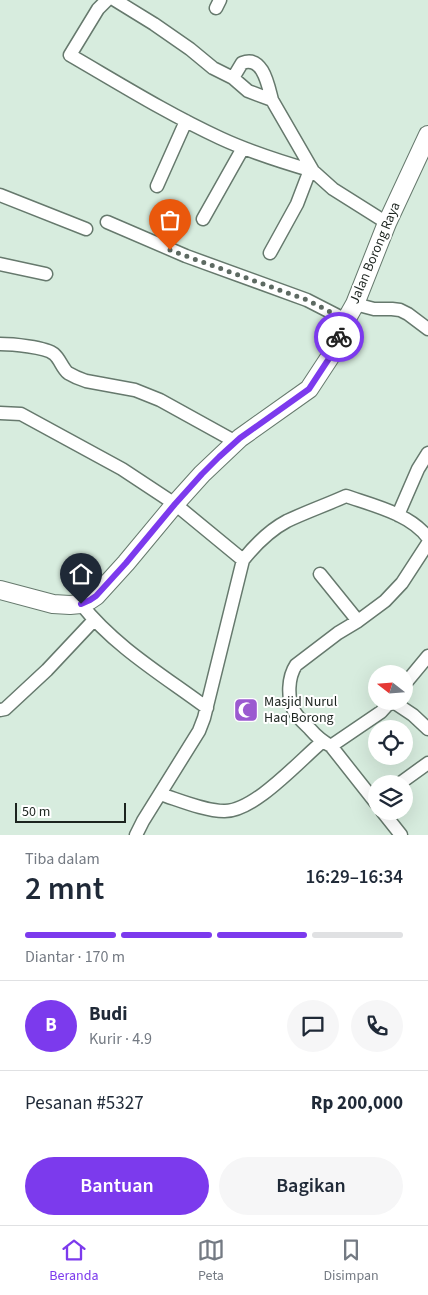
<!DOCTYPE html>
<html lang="id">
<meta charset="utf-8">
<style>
:root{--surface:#fff;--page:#f6f6f7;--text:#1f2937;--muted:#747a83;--line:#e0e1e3;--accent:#7c3aed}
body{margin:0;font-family:"Source Sans 3",sans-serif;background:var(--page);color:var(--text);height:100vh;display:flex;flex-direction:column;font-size:19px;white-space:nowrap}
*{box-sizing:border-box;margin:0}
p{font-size:16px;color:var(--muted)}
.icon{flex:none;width:28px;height:28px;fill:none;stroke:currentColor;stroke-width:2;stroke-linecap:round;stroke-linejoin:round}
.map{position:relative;height:835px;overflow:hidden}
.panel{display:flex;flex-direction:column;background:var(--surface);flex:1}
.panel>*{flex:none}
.needle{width:32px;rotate:287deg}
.buttons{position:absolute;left:368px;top:665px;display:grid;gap:10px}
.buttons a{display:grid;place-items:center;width:45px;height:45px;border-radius:50%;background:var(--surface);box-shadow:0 5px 20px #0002;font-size:25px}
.scale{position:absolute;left:15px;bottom:12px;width:111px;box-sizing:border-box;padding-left:5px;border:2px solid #1c241f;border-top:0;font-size:14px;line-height:18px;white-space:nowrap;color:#1c241f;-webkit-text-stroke:4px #fff;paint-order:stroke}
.pin{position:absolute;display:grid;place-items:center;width:42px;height:42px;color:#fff;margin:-51px -21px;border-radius:50% 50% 50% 0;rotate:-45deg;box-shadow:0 0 5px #0007}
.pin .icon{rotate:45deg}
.courier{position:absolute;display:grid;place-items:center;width:50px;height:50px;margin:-25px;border:4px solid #7c3aed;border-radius:50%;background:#fff;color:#222;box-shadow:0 1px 6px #0007}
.overview em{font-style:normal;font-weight:600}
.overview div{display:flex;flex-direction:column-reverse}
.overview{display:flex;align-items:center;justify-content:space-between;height:85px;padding:0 25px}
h1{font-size:32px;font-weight:600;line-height:38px}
.bar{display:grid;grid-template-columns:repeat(4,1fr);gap:8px 5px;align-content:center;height:60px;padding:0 25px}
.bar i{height:6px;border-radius:4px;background:var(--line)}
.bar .active{background:var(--accent)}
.bar p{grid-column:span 4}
.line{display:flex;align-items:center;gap:12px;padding:0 25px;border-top:1px solid var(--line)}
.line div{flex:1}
.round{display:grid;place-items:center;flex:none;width:52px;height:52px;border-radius:26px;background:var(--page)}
.action{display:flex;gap:10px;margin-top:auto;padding:10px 25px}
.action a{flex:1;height:58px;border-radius:30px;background:var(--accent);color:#fff;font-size:20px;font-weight:600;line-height:58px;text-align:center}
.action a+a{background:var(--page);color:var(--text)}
.dock{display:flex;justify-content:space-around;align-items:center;height:70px;border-top:1px solid var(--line);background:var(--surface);font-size:14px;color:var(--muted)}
.dock a{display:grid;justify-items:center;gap:2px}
.dock .active{color:var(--accent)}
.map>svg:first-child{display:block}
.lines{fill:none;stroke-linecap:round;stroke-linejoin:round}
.minor-casing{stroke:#66796d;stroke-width:15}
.secondary-casing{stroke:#66796d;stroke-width:20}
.minor{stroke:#fff;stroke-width:12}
.secondary{stroke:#fff;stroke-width:18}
.done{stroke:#5d6a62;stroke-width:5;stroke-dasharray:0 9}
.route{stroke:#7c3aed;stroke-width:6}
.labels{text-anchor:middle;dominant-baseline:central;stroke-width:4;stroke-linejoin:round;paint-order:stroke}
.street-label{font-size:14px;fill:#1c241f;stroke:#fff}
.poi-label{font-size:14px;fill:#1c241f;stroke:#fff;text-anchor:start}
</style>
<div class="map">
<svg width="428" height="835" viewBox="0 0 428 835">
<rect width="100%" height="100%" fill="#d7ecde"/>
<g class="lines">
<defs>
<path id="minor" d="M107,0l-9,9 -28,46c50,29 98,59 150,83 30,14 62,24 93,33
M115,0l39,24 36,25 23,19 20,10 15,13 24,9 41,71 20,18 54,34
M216,8l4,-8
M233,78l9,-15c21,-8 26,22 30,37
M157,186l29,-65
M0,195l86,34
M203,219l40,-71
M107,222l79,34 121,44 39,20
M270,253l27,-49 13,-34
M0,264l46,10
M355,304l19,5h18l8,1 8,4 20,15
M0,344c11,0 46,3 54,10 6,5 8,14 14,19 5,3 12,6 18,8l49,9 25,10 76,42
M0,413l21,1 101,55 53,35 68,56
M398,515l20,-46 10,-16
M320,574l38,47
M81,604c34,43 83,72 126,104
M404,685l24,-29
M392,701l21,14 15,14
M0,710l5,-1 42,-39 47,-50
M331,746l50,-34 10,-11
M399,784l29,-21
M160,794c19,6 45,17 64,17 30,1 75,-50 99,-70
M376,803l-45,-57c-8,-4 -15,-10 -21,-17 -6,-6 -12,-11 -16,-18 -7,-13 -6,-34 2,-46l42,-32 20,-12 27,-20 17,-18 26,-40
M382,811l19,24
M136,835l7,-14 56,-90 5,-13 39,-158c12,-15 27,-30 44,-39 19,-9 39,-16 59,-25 26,9 65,18 82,42"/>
<path id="secondary" d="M0,590l53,14 17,1 11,-1 9,-4 6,-4 30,-33 49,-59 27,-30 38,-36 69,-49 21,-32 16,-37 9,-16 32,-81 41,-88"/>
</defs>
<use href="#minor" class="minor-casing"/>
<use href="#secondary" class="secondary-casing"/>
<use href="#minor" class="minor"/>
<use href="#secondary" class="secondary"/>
</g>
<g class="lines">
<path class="done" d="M170,250l16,6 121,44 39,20 -7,17"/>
<path class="route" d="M81,604l9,-4 6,-4 30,-33 49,-59 27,-30 17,-17 21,-19 69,-49 21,-32 9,-20"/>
</g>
<defs>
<symbol id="mosque-square" viewBox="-11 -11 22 22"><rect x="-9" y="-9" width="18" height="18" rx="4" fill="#9b5ad0" stroke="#fff"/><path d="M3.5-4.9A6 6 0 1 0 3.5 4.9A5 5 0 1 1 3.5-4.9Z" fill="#fff"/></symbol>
</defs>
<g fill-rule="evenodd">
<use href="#mosque-square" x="232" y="696" width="28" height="28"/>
</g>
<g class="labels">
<g class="street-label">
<text transform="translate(375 253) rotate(-67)">Jalan Borong Raya</text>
</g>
<g class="poi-label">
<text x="264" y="702">Masjid Nurul<tspan x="264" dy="16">Haq Borong</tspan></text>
</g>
</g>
</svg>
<div class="buttons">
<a><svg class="needle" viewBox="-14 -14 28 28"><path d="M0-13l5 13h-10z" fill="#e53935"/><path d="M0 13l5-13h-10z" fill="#747a83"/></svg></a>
<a><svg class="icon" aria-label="locate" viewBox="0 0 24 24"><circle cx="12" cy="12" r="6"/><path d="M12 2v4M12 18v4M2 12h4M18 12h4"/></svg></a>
<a><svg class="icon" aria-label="layers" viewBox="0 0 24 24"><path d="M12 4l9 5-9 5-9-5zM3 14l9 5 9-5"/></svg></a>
</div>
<div class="scale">50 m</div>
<div class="pin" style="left:170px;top:250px;background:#ea580c"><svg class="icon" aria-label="bag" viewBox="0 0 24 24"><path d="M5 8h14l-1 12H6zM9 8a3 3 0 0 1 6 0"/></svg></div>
<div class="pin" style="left:81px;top:604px;background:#1f2937"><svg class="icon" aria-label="home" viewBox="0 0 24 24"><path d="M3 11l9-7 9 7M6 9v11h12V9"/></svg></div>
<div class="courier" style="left:339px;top:337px"><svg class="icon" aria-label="bike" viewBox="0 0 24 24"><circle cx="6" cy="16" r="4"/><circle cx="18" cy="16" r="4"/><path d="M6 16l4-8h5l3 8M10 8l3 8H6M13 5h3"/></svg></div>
</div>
<section class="panel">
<div class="overview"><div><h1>2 mnt</h1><p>Tiba dalam</p></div><em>16:29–16:34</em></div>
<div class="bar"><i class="active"></i><i class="active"></i><i class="active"></i><i></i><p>Diantar · 170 m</p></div>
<div class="line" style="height:90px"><b class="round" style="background:var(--accent);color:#fff">B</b><div><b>Budi</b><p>Kurir · 4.9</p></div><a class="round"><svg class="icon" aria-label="chat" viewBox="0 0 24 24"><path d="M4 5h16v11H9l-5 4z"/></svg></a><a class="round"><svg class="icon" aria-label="phone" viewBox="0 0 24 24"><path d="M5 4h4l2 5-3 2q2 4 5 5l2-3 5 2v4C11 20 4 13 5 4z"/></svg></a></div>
<div class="line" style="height:65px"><div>Pesanan #5327</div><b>Rp 200,000</b></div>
<div class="action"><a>Bantuan</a><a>Bagikan</a></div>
</section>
<nav class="dock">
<a class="active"><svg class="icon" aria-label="home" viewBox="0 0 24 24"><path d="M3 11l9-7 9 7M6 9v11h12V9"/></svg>Beranda</a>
<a><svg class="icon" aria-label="map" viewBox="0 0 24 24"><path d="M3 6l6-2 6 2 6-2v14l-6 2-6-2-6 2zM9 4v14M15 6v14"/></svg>Peta</a>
<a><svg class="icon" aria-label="saved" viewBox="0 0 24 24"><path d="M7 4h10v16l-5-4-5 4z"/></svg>Disimpan</a>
</nav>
